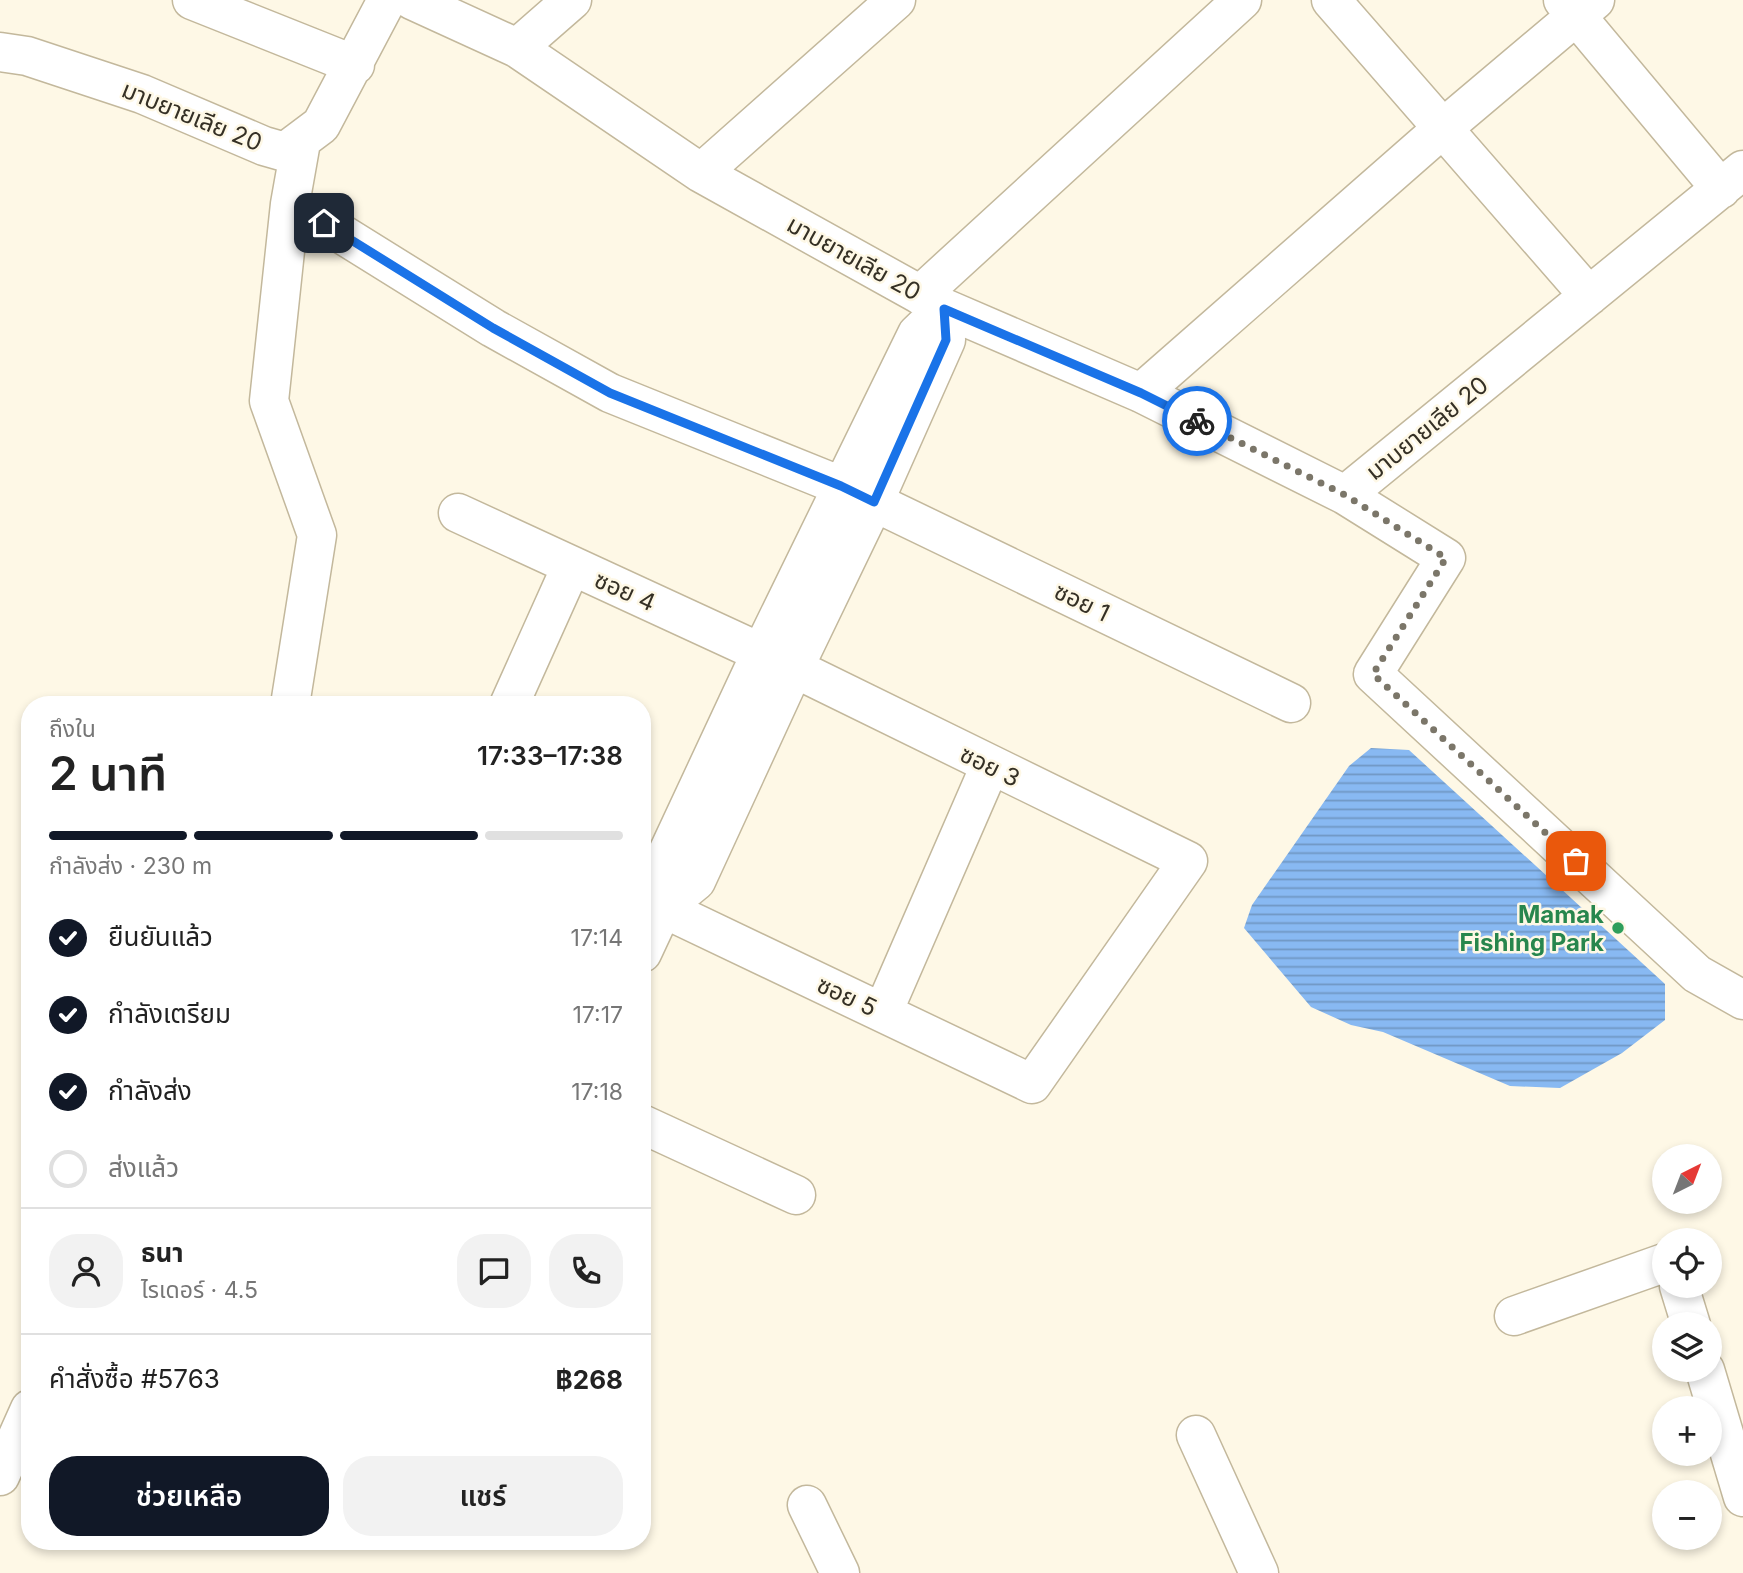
<!DOCTYPE html>
<html lang="th">
<meta charset="utf-8">
<style>
:root{--surface:#fff;--page:#f2f2f2;--text:#222;--muted:#767676;--line:#e0e0e0;--accent:#111827}
body{margin:0;font-family:Inter,"Noto Sans Thai",sans-serif;background:var(--page);color:var(--text);height:100vh;display:flex;flex-direction:column;font-size:26px;white-space:nowrap}
*{box-sizing:border-box;margin:0}
p{font-size:23px;color:var(--muted)}
.icon{flex:none;width:38px;height:38px;fill:none;stroke:currentColor;stroke-width:2;stroke-linecap:round;stroke-linejoin:round}
.map{position:relative;flex:1;overflow:hidden}
.drawer{position:absolute;left:21px;top:696px;width:630px;height:854px;display:flex;flex-direction:column;background:var(--surface);border-radius:28px;box-shadow:0 4px 10px #0003}
.drawer>*{flex:none}
.needle{width:46px;rotate:42deg}
.tools{position:absolute;left:1652px;top:1144px;display:grid;gap:14px}
.tools a{display:grid;place-items:center;width:70px;height:70px;border-radius:50%;background:var(--surface);box-shadow:0 4px 10px #0003;font-size:35px}
.pin{position:absolute;display:grid;place-items:center;width:60px;height:60px;color:#fff;margin:-30px;border-radius:14px;box-shadow:0 4px 10px #0006}
.courier{position:absolute;display:grid;place-items:center;width:70px;height:70px;margin:-35px;border:5px solid #1a73e8;border-radius:50%;background:#fff;color:#222;box-shadow:0 2px 9px #0007}
.headline em{font-style:normal;font-weight:600}
.headline div{display:flex;flex-direction:column-reverse}
.headline{display:flex;align-items:center;justify-content:space-between;height:119px;padding:0 28px}
h1{font-size:46px;font-weight:600;line-height:52px}
.bar{display:grid;grid-template-columns:repeat(4,1fr);gap:10px 7px;align-content:center;height:84px;padding:0 28px}
.bar i{height:9px;border-radius:5px;background:var(--line)}
.bar .current{background:var(--accent)}
.bar p{grid-column:span 4}
.line{display:flex;align-items:center;gap:18px;padding:0 28px;border-top:2px solid var(--line)}
.line div{flex:1}
.round{display:grid;place-items:center;flex:none;width:74px;height:74px;border-radius:28px;background:var(--page)}
ol{padding:0 28px;list-style:none}
li{display:flex;align-items:center;gap:21px;height:77px}
li p{margin-inline-start:auto}
li .icon{padding:7px;border-radius:50%;background:var(--accent);color:#fff;stroke-width:4}
li:last-child{color:var(--muted)}
li i{width:38px;height:38px;border:4px solid var(--line);border-radius:50%}
.button{display:flex;gap:14px;margin-top:auto;padding:14px 28px}
.button a{flex:1;height:80px;border-radius:28px;background:var(--accent);color:#fff;font-size:28px;font-weight:600;line-height:80px;text-align:center}
.button a+a{background:var(--page);color:var(--text)}
.map>svg:first-child{display:block}
.water{fill:url(#water-rules)}
.lines{fill:none;stroke-linecap:round;stroke-linejoin:round}
.minor-casing{stroke:#c3b89c;stroke-width:41}
.minor{stroke:#fff;stroke-width:38}
.done{stroke:#7b7669;stroke-width:7;stroke-dasharray:0 12.6}
.route{stroke:#1a73e8;stroke-width:9}
.leisure-dot{fill:#2e9e5b;stroke:#fef8e6;stroke-width:2.5}
.labels{text-anchor:middle;dominant-baseline:central;stroke-width:5;stroke-linejoin:round;paint-order:stroke}
.street-label{font-size:24px;fill:#353025;stroke:#fef8e6}
.leisure-label{font-size:24px;font-weight:bold;fill:#27864d;stroke:#fef8e6;text-anchor:end}
</style>
<div class="map">
<svg width="1743" height="1573" viewBox="0 0 1743 1573">
<defs>
<pattern id="water-rules" width="6" height="5" patternUnits="userSpaceOnUse" patternTransform="scale(1.75)"><rect width="6" height="5" fill="#88b9f2"/><path d="M0 2.5h6" fill="none" stroke="#7097c4"/></pattern>
</defs>
<rect width="100%" height="100%" fill="#fef8e6"/>
<path class="water" d="M1371,748l38,2 256,234v36l-43,33 -62,35 -50,-2 -127,-54 -32,-7 -40,-18 -67,-79 8,-23 97,-139z"/>
<g class="lines">
<defs>
<path id="minor" d="M192,0l163,65
M412,0l105,48 184,125 243,135 197,85 204,102 101,63 -73,116 324,300 46,26
M1331,0l258,296
M1563,0l158,189
M517,48l55,-48
M0,52l27,4 115,38 122,52 21,6 36,-27 66,-125
M701,173l195,-173
M324,223l169,105 117,65 231,93 450,217
M920,295l322,-295
M1141,393l301,-264 153,-129
M1345,495l398,-325
M458,513l336,155 394,193 -156,223 -390,-186
M290,705l27,-170 -48,-134 21,-197 11,-62
M509,705l62,-138
M663,908l33,-27 98,-213 80,-166 72,-162 -2,-32
M642,953l21,-45v-45l98,-210 156,-319 27,-26
M883,1012l107,-246
M642,1124l154,71
M1679,1286l12,39
M1514,1316l150,-53
M1705,1370l38,127
M1196,1435l63,138
M0,1476l30,-67
M807,1505l33,68"/>
</defs>
<use href="#minor" class="minor-casing"/>
<use href="#minor" class="minor"/>
</g>
<g class="lines">
<path class="done" d="M1197,421l148,74 101,63 -73,116 203,187"/>
<path class="route" d="M324,223l169,105 117,65 231,93 33,16 72,-162 -2,-31 197,84 56,28"/>
</g>
<circle class="leisure-dot" cx="1618" cy="928" r="7"/>
<g class="labels">
<g class="street-label">
<text transform="translate(192 116) rotate(22)">มาบยายเลีย 20</text>
<text transform="translate(854 258) rotate(29)">มาบยายเลีย 20</text>
<text transform="translate(1427 428) rotate(-39)">มาบยายเลีย 20</text>
<text transform="translate(625 591) rotate(24)">ซอย 4</text>
<text transform="translate(1082 602) rotate(26)">ซอย 1</text>
<text transform="translate(990 766) rotate(26)">ซอย 3</text>
<text transform="translate(847 996) rotate(25)">ซอย 5</text>
</g>
<g class="leisure-label">
<text x="1604" y="914">Mamak<tspan x="1604" dy="28">Fishing Park</tspan></text>
</g>
</g>
</svg>
<div class="tools">
<a><svg class="needle" viewBox="-14 -14 28 28"><path d="M0-13l5 13h-10z" fill="#e53935"/><path d="M0 13l5-13h-10z" fill="#767676"/></svg></a>
<a><svg class="icon" aria-label="locate" viewBox="0 0 24 24"><circle cx="12" cy="12" r="6"/><path d="M12 2v4M12 18v4M2 12h4M18 12h4"/></svg></a>
<a><svg class="icon" aria-label="layers" viewBox="0 0 24 24"><path d="M12 4l9 5-9 5-9-5zM3 14l9 5 9-5"/></svg></a>
<a>+</a>
<a>−</a>
</div>
<div class="pin" style="left:1576px;top:861px;background:#ea580c"><svg class="icon" aria-label="bag" viewBox="0 0 24 24"><path d="M5 8h14l-1 12H6zM9 8a3 3 0 0 1 6 0"/></svg></div>
<div class="pin" style="left:324px;top:223px;background:#1f2937"><svg class="icon" aria-label="home" viewBox="0 0 24 24"><path d="M3 11l9-7 9 7M6 9v11h12V9"/></svg></div>
<div class="courier" style="left:1197px;top:421px"><svg class="icon" aria-label="bike" viewBox="0 0 24 24"><circle cx="6" cy="16" r="4"/><circle cx="18" cy="16" r="4"/><path d="M6 16l4-8h5l3 8M10 8l3 8H6M13 5h3"/></svg></div>
<section class="drawer">
<div class="headline"><div><h1>2 นาที</h1><p>ถึงใน</p></div><em>17:33–17:38</em></div>
<div class="bar"><i class="current"></i><i class="current"></i><i class="current"></i><i></i><p>กำลังส่ง · 230 m</p></div>
<ol>
<li><svg class="icon" aria-label="check" viewBox="0 0 24 24"><path d="M5 12l5 5 9-10"/></svg>ยืนยันแล้ว<p>17:14</p></li>
<li><svg class="icon" aria-label="check" viewBox="0 0 24 24"><path d="M5 12l5 5 9-10"/></svg>กำลังเตรียม<p>17:17</p></li>
<li><svg class="icon" aria-label="check" viewBox="0 0 24 24"><path d="M5 12l5 5 9-10"/></svg>กำลังส่ง<p>17:18</p></li>
<li><i></i>ส่งแล้ว</li>
</ol>
<div class="line" style="height:126px"><a class="round"><svg class="icon" aria-label="person" viewBox="0 0 24 24"><circle cx="12" cy="8" r="4"/><path d="M4 21q1-7 8-7t8 7"/></svg></a><div><b>ธนา</b><p>ไรเดอร์ · 4.5</p></div><a class="round"><svg class="icon" aria-label="chat" viewBox="0 0 24 24"><path d="M4 5h16v11H9l-5 4z"/></svg></a><a class="round"><svg class="icon" aria-label="phone" viewBox="0 0 24 24"><path d="M5 4h4l2 5-3 2q2 4 5 5l2-3 5 2v4C11 20 4 13 5 4z"/></svg></a></div>
<div class="line" style="height:91px"><div>คำสั่งซื้อ #5763</div><b>฿268</b></div>
<div class="button"><a>ช่วยเหลือ</a><a>แชร์</a></div>
</section>
</div>
